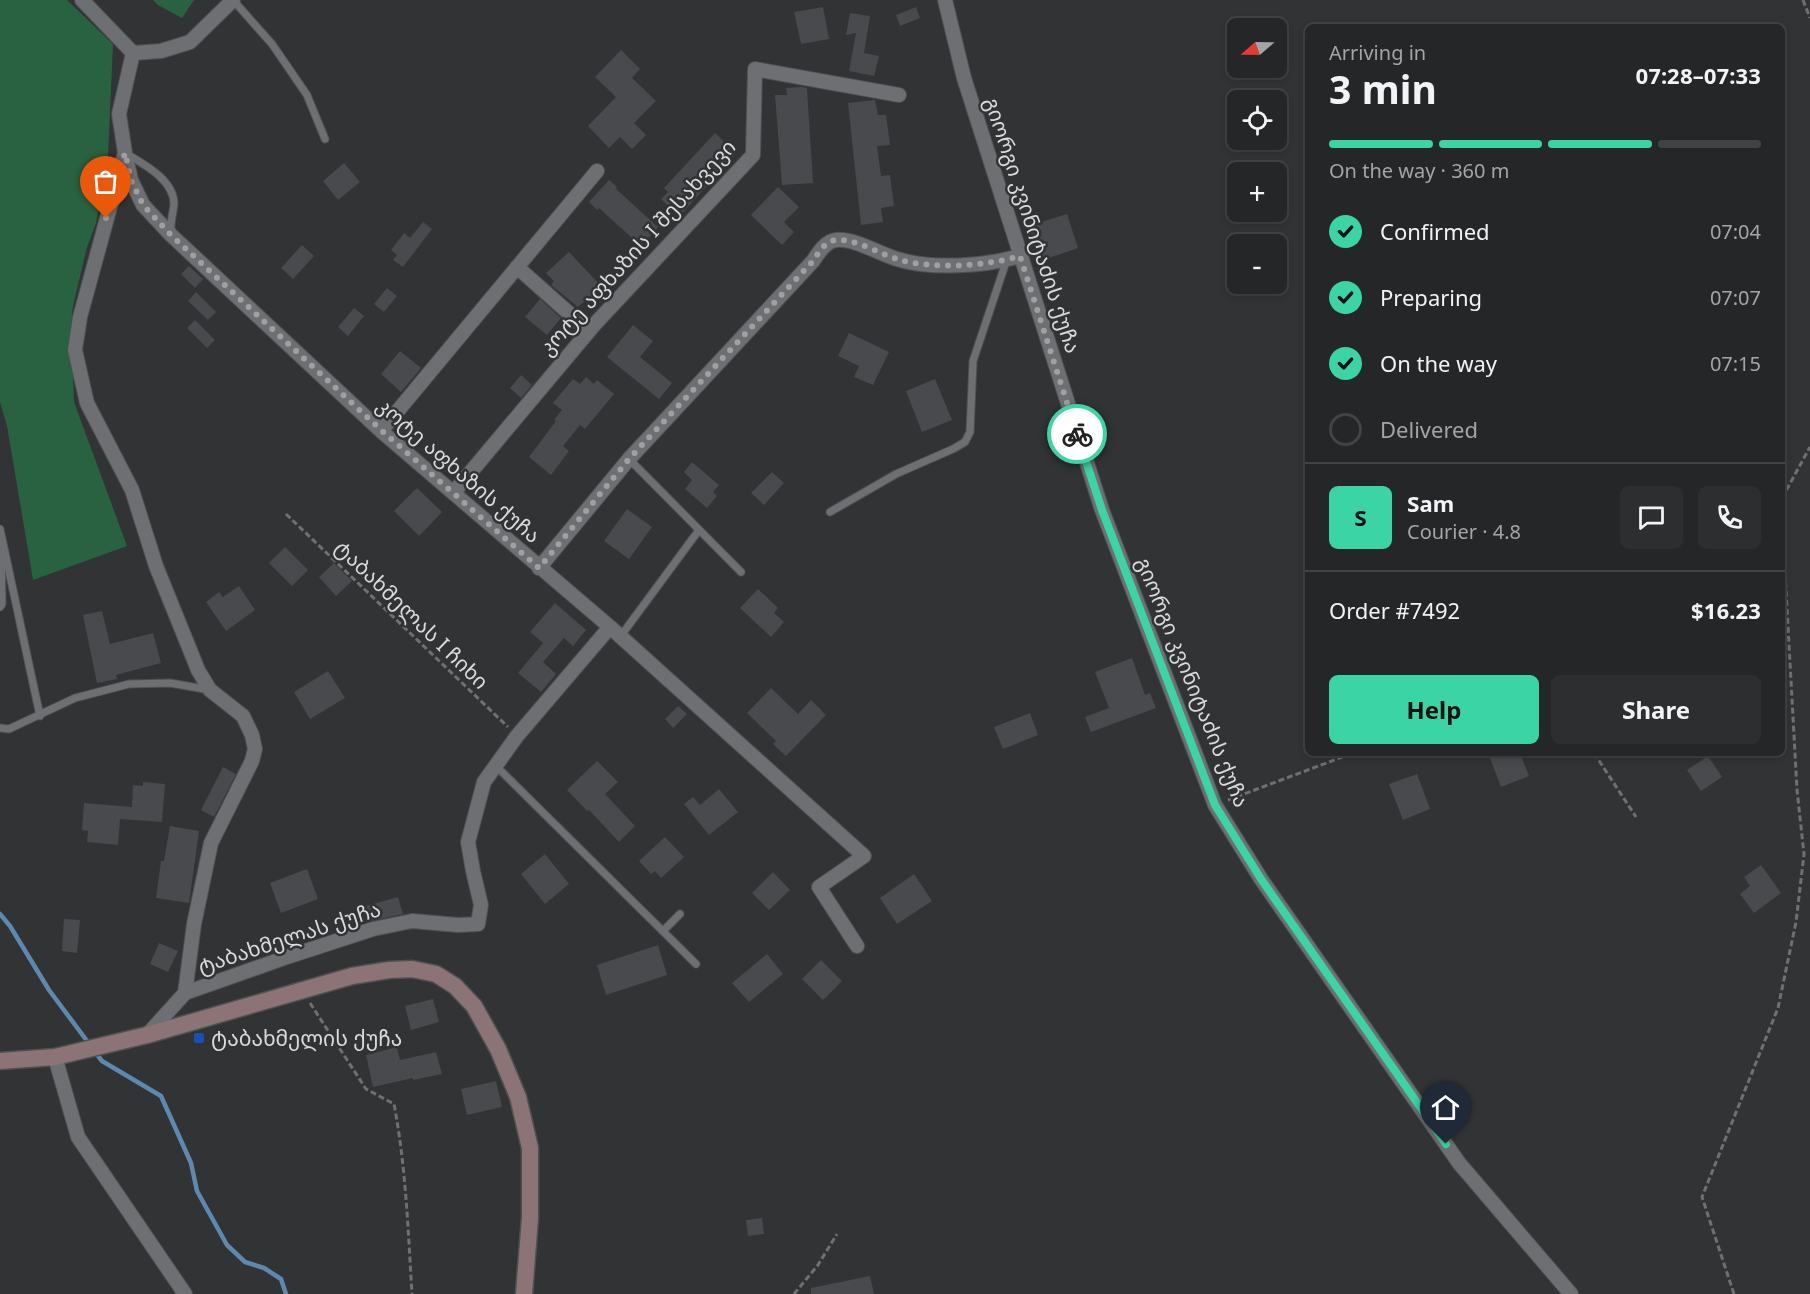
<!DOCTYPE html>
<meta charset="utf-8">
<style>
:root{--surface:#252628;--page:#2d2e30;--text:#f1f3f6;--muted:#a3a5a8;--line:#424345;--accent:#3ad4a5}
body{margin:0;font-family:Georgia,"Noto Sans Georgian",serif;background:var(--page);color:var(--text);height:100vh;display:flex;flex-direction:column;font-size:22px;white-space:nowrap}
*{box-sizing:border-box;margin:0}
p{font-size:20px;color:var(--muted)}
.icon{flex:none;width:33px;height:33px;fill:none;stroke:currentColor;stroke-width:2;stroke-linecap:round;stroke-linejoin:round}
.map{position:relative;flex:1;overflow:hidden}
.panel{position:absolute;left:1305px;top:24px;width:480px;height:732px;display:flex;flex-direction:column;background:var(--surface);border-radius:9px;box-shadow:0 3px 9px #0003,0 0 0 2px var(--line)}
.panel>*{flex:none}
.needle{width:39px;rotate:250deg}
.fabs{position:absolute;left:1227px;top:18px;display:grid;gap:12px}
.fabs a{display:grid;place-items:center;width:60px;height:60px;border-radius:9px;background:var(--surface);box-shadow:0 3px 9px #0003,0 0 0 2px var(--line);font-size:30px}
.pin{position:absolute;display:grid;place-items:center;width:51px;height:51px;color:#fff;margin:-62px -26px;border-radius:50% 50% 50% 0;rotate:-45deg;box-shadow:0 0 6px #0007}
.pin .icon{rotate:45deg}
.courier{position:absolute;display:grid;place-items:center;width:60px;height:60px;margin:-30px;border:4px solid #3ad4a5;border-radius:50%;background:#fff;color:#222;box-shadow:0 2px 8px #0007}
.overview em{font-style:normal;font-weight:700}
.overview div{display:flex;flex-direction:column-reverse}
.overview{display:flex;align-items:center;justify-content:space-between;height:102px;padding:0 24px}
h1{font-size:39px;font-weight:700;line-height:45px}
.bar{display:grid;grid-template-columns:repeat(4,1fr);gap:9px 6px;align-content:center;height:72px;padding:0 24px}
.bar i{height:8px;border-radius:4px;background:var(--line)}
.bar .selected{background:var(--accent)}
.bar p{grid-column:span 4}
.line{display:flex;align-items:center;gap:15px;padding:0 24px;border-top:2px solid var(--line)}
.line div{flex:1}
.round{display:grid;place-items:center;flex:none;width:63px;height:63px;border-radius:9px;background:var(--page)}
ol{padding:0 24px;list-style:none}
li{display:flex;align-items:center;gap:18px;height:66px}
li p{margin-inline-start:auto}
li .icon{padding:6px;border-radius:50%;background:var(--accent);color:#111;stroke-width:4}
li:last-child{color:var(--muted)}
li i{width:33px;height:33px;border:3px solid var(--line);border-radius:50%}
.cta{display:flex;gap:12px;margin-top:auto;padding:12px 24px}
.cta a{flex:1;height:69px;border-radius:9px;background:var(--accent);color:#111;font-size:24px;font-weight:700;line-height:69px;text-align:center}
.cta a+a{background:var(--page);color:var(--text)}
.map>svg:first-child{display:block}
.green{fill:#296240}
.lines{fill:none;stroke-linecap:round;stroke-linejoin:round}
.stream{stroke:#5d89b1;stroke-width:4.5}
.building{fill:#484a4d}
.service-casing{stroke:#4f5052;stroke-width:9}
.minor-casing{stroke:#4f5052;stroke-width:16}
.secondary-casing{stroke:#4f5052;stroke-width:19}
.path{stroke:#6e7072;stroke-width:3;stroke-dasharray:6 3;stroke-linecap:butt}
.service{stroke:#6e6f72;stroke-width:7}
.minor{stroke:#6e6f72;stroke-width:14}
.secondary{stroke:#8c7476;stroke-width:16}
.done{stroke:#9fa0a2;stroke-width:6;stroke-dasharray:0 10.8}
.route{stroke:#3ad4a5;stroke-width:8}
.transit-dot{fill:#1a4fb4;stroke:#313335;stroke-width:2}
.labels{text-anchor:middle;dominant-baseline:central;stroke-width:5;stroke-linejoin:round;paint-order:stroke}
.street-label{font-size:21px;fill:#dadadc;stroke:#313335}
.poi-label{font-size:21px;fill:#dadadc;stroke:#313335;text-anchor:start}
</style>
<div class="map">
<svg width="1810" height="1294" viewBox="0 0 1810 1294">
<rect width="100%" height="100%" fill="#313335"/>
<path class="green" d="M0,0h67l46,44 -5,113 -12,66 -9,24 -14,59 -2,20 3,76 53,144 -94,34 -26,-154 -7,-24z
M153,0h41l-12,18 -24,-13z"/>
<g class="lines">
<path class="stream" d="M0,914l10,12 39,64 41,55
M95,1052l7,9 59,35 30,67 6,28 30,54 18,17 19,6 17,11 5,15"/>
</g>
<path class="building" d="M823,7l6,32 -28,5 -7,-32z
M916,7l4,11 -20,8 -4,-11z
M850,13l20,3 -6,37 15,3 -5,20 -25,-5 7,-38 -10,2z
M621,50l19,19 -8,9 24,23 -22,22 12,12 -14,14 -12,-12 -11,11 -21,-22 28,-29 -21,-20z
M802,87l5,1 6,95 -31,2 -7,-90h12l-1,-7z
M875,100l3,15h8l4,30 -13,1 4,30 9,-1 4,31 -13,2 2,14 -22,3 -13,-122z
M715,133l21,20 -57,64 -18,-18 7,-7 -4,-4z
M344,163l16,19 -22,18 -15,-19z
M609,180l8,7 -1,2 42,38 -17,19 -42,-38 -2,2 -8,-8z
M778,187l21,20 -15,15 10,10 -12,13 -31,-30z
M1067,214l11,34 -38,13 -11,-35z
M423,222l9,7 -29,38 -10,-7 4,-5 -6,-5 13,-17 6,5z
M302,245l12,11 -21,23 -12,-11z
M569,252l32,34 -23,21 -27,-22 3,-4 -8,-8z
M189,266l14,13 -8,9 -14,-14z
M387,288l10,8 -13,16 -10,-8z
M196,292l20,20 -8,8 -20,-19z
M540,299l21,19 -14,17 -22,-18z
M354,308l10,8 -16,20 -10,-9z
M195,320l20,20 -8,8 -20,-20z
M633,325l20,16 -13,16 32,26 -13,16 -52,-42z
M849,333l40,19 -16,33 -19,-8 5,-11 -21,-10z
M400,351l21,17 -20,24 -20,-18z
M521,375l11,10 -11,13 -11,-10z
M586,377l8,7 3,-4 17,14 -29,35 -5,-4 -17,21 6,5 -18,24 -22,-18 27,-36 -2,-1 8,-10 -9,-7 20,-24 7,5z
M935,379l17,41 -30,12 -16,-41z
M692,462l27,23 -6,7 4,4 -10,12 -22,-19 7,-9 -8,-8z
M772,472l12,11 -20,22 -13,-12z
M417,488l25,24 -23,24 -25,-25z
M627,509l25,18 -23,32 -25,-18z
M285,547l23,23 -16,16 -23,-23z
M334,563l18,18 -16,15 -17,-19z
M239,586l16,24 -29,21 -20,-29 13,-10 4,5z
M758,589l20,19 -4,5 10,9 -13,15 -31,-29z
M555,603l31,27 -13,16 -9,-8 -21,24 13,12 -15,18 -23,-19 25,-30 -13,-11z
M102,611l8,33 43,-11 8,30 -45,12 1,4 -20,4 -14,-68z
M1132,658l13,37 5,-2 6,15 -65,24 -6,-15 24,-9 -14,-36z
M328,671l17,27 -35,21 -16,-27z
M771,688l27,26 13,-14 15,15 -40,41 -13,-12 3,-3 -29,-28z
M678,706l9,8 -14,14 -8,-9z
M1030,713l8,22 -35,14 -9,-22z
M1502,753h18l9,23 -28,11 -11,-29z
M1708,756l14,21 -21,14 -14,-21z
M597,761l21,21 -13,12 30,32 -16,16 -30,-32 -2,1 -20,-21z
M223,767l13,7 -22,43 -13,-7z
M1417,774l13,35 -27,11 -14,-36z
M143,782l22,2 -3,38 -42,-3 -2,26 -31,-3 1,-11 -6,-1 2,-27 48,4 1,-22 10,1z
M719,789l19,23 -29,23 -25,-31 9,-7 7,8z
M170,826l29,5 -10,72 -33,-5 5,-37h3z
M665,837l19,20 -23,21 -6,-7 -4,3 -12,-13z
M545,854l24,30 -24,20 -24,-30z
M1761,865l20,28 -27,20 -14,-19 10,-8 -6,-9z
M307,869l11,30 -37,14 -11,-30z
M773,872l17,18 -21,20 -17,-17z
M914,874l18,27 -35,23 -17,-26z
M398,897l5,17 -37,8 -4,-15z
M64,919l16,1 -3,33 -15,-2z
M159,943l19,8 -10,21 -18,-8z
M658,945l9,30 -61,20 -9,-30z
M767,954l16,20 -34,28 -17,-19z
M821,960l21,21 -19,19 -21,-21z
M433,999l6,23 -28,8 -6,-24z
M397,1047l3,13 36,-8 6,22 -29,6v-2l-40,9 -7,-32z
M496,1081l6,26 -35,8 -6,-26z
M762,1218l2,16 -16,2 -2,-16z
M870,1276l4,18h-63v-6z"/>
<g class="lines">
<defs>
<path id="service" d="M233,0l39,44 35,51 18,44
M127,154c18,11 47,26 47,50 -1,10 -4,19 -3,28
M629,459l112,113
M830,512l66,-38 57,-25 12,-7 5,-10 3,-71 34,-102
M0,529l40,187
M0,607l2,-3 -1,-58
M620,637l79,-107
M0,728l9,1 66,-31 54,-14 41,-1 40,7
M496,766l200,198
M663,931l17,-17"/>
<path id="minor" d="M82,0l51,53
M945,0l19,78 138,432 113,295 46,74 198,284 112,131
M133,53l-14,61 6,39 6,27 12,25 28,30 210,196 229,196 254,229 -45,31 38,59
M133,53l28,-2 29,-9 43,-42
M124,156l-44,161 -5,33 12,53 45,87 24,76 36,89 6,15 12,20 33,26 9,19 3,14 -3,12 -41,82 -17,81 -9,69
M517,267l72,64
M381,431l216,-260
M454,492l140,-167 159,-170 2,-86 144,26
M539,568l90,-109 184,-198c6,-9 13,-20 23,-21 18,-2 44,14 61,19 35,11 89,7 123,-3
M147,1035l38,-42 102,-36 86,-28 39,-8 46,4 20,-1 3,-19 -8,-34 -5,-29 16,-60 33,-46 93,-109
M55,1057l23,80 107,157"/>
<path id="secondary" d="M0,1061l55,-4 92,-22 205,-59 37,-6 23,-1 24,5 19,12 19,20 24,43 20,48 12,51v70l-6,76"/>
</defs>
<use href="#service" class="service-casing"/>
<use href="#minor" class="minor-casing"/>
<use href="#secondary" class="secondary-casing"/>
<path class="path" d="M1803,0l7,18
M1782,498l28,-51
M286,514l222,213
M1594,753l42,64
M1228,800l125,-47
M310,1003l56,86 28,15c12,63 14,126 18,190
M794,1294l24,-29 19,-31
M1734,1294l-32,-97 76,-189 18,-86 8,-68 -7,-64 -15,-273"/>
<use href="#service" class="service"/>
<use href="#minor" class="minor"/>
<use href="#secondary" class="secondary"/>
</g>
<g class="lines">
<path class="done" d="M106,218l19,-65 6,27 12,25 28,30 210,195 158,138 90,-109 184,-198c6,-9 12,-20 23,-21 18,-2 44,14 61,19 35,11 89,7 123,-3l57,178"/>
<path class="route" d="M1077,434l25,76 113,295 46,74 185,265"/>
</g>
<rect class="transit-dot" x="193" y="1032" width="12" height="12" rx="3"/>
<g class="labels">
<g class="street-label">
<text transform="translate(1033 225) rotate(72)">გიორგი კვინიტაძის ქუჩა</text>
<text transform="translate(637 247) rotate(-48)">კოტე აფხაზის I შესახვევი</text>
<text transform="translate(459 470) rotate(41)">კოტე აფხაზის ქუჩა</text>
<text transform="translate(412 614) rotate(44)">ტაბახმელას I ჩიხი</text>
<text transform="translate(1193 682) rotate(68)">გიორგი კვინიტაძის ქუჩა</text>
<text transform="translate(289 937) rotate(-18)">ტაბახმელას ქუჩა</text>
</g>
<g class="poi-label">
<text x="211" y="1038">ტაბახმელის ქუჩა</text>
</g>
</g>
</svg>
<div class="fabs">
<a><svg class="needle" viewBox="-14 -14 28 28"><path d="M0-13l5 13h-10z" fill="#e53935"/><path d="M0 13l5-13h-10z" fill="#a3a5a8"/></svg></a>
<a><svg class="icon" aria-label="locate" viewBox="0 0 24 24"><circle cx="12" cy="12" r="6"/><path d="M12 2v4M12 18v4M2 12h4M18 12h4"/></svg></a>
<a>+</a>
<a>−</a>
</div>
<div class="pin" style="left:106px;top:218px;background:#ea580c"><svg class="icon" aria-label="bag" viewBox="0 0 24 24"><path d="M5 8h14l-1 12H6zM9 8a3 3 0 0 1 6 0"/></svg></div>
<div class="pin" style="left:1446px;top:1144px;background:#1f2937"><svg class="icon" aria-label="home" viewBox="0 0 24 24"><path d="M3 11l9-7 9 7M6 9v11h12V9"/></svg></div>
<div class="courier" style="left:1077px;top:434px"><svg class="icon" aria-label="bike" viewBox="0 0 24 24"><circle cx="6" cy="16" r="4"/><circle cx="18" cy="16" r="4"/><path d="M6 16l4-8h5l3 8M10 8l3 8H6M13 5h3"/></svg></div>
<section class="panel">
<div class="overview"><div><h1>3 min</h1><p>Arriving in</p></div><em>07:28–07:33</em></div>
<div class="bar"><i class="selected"></i><i class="selected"></i><i class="selected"></i><i></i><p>On the way · 360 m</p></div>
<ol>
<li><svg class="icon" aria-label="check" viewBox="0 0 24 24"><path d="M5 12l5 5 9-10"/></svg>Confirmed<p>07:04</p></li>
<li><svg class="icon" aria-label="check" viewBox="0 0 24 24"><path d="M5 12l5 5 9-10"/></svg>Preparing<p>07:07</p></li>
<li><svg class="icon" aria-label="check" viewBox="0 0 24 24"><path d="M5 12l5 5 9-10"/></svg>On the way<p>07:15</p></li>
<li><i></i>Delivered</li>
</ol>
<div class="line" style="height:108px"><b class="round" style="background:var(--accent);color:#111">S</b><div><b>Sam</b><p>Courier · 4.8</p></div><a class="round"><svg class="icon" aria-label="chat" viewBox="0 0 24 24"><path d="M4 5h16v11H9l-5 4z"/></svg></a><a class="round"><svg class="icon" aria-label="phone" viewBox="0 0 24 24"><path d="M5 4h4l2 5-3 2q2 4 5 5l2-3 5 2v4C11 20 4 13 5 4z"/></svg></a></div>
<div class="line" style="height:78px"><div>Order #7492</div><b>$16.23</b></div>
<div class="cta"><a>Help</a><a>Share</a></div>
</section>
</div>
